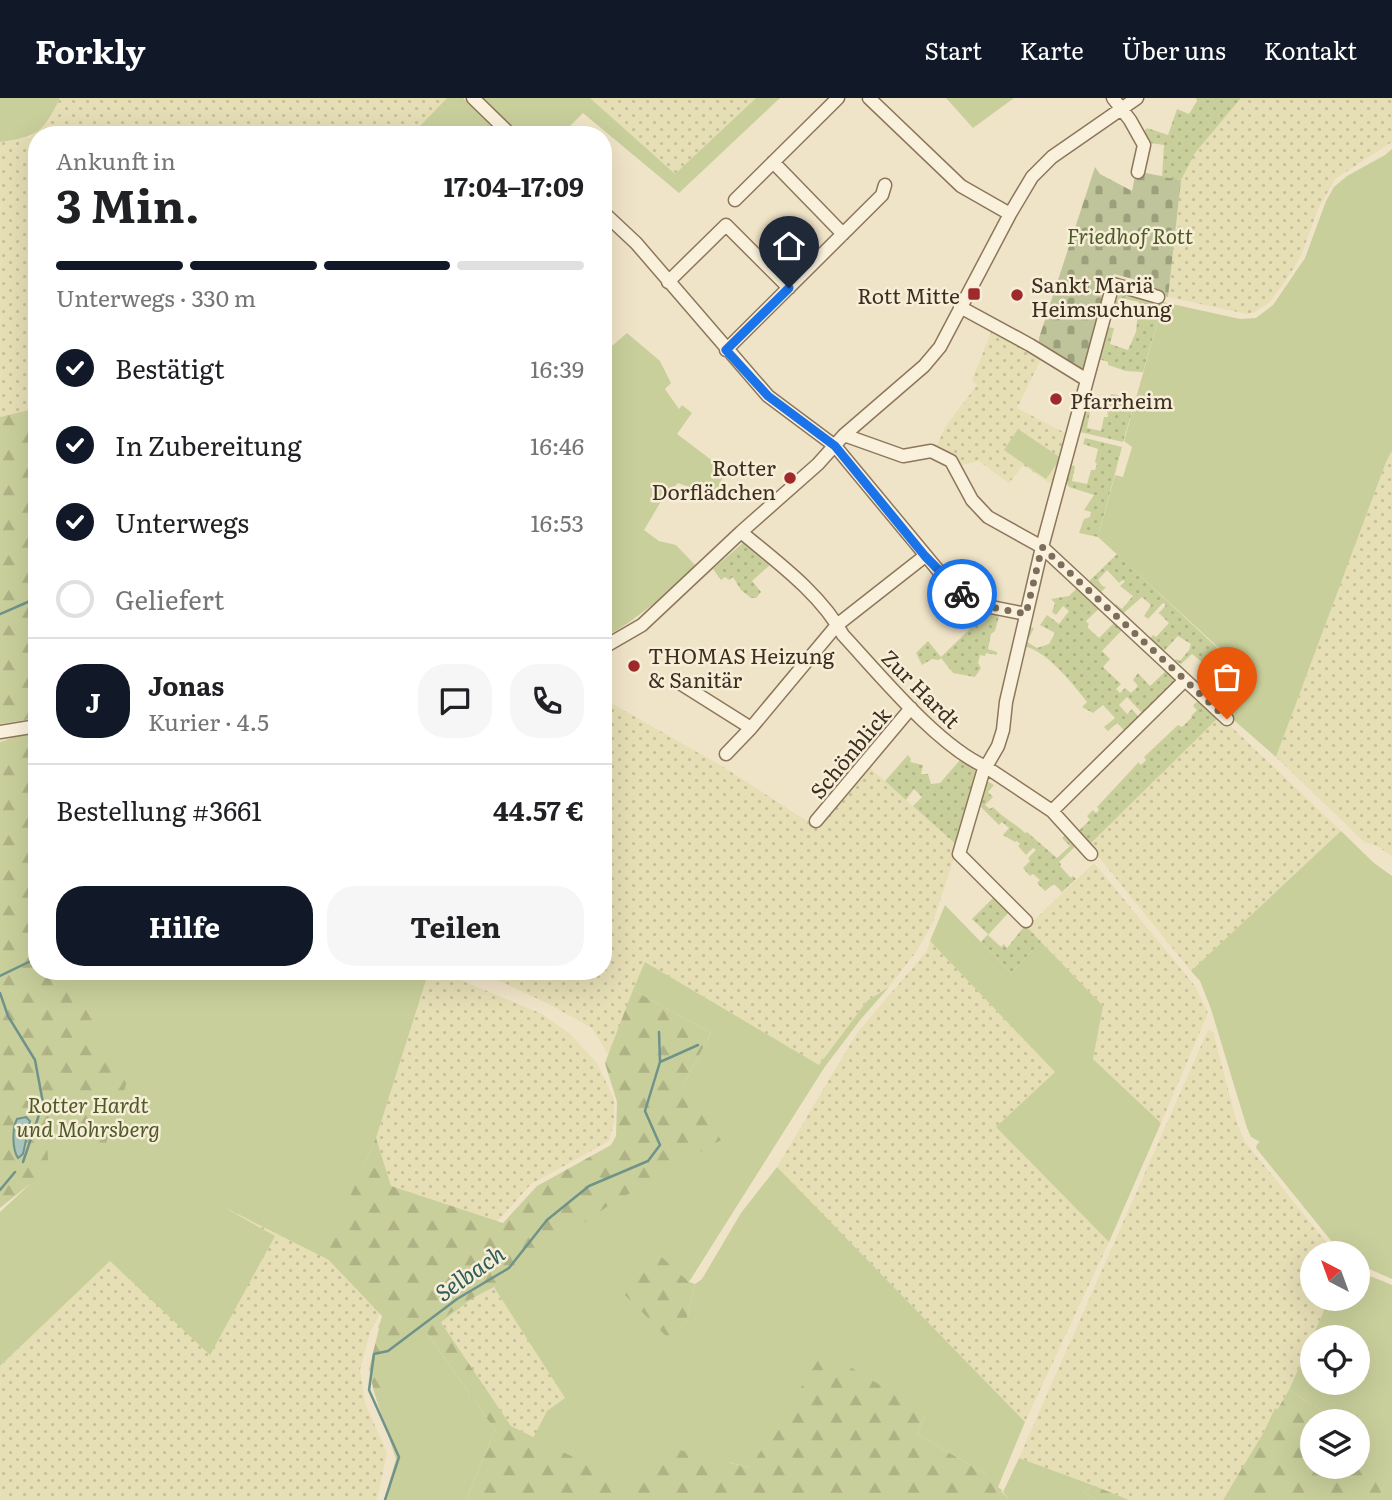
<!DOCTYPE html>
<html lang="de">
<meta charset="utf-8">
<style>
:root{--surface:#fff;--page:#f6f6f6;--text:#202124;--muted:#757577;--line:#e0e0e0;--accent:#111827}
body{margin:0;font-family:Literata,serif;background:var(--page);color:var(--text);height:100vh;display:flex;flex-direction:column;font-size:26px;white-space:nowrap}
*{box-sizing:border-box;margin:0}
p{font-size:23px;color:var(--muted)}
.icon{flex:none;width:38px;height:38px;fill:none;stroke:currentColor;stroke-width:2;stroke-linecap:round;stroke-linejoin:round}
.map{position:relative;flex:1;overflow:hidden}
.details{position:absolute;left:28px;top:28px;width:584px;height:854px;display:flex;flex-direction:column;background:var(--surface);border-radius:28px;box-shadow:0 7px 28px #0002}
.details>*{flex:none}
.needle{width:46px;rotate:319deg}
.controls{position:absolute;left:1300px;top:1143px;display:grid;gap:14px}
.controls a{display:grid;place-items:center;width:70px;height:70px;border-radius:50%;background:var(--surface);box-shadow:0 7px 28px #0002;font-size:35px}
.pin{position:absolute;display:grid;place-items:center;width:60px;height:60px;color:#fff;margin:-72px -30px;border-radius:50% 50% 50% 0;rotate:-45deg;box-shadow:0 0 7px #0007}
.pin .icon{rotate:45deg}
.courier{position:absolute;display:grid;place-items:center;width:70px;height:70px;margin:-35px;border:5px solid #1a73e8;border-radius:50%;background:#fff;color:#222;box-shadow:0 2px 9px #0007}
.head em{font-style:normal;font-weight:700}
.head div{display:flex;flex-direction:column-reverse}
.head{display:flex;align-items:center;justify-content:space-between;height:119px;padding:0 28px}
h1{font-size:46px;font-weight:700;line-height:52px}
.bar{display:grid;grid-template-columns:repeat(4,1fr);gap:10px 7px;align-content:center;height:84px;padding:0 28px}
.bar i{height:9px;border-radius:5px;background:var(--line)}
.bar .selected{background:var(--accent)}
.bar p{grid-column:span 4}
.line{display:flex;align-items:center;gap:18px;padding:0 28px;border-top:2px solid var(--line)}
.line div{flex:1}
.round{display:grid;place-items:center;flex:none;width:74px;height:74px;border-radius:28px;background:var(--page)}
ol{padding:0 28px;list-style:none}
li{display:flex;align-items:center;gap:21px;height:77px}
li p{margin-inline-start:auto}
li .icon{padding:7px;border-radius:50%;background:var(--accent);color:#fff;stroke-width:4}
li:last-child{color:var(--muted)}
li i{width:38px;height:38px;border:4px solid var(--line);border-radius:50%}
.button{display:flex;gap:14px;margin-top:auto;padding:14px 28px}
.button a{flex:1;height:80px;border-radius:28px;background:var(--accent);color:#fff;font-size:28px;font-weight:700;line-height:80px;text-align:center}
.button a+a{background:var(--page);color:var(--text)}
header{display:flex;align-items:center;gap:42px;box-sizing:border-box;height:98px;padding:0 35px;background:var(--accent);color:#fff}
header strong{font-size:33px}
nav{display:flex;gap:38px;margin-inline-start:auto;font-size:24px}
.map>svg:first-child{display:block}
.farmland{fill:url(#farmland-dots)}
.green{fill:#c9cf9b;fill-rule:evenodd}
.forest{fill:url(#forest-firs)}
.cemetery{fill:url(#cemetery-stones)}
.garden{fill:url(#garden-dots)}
.water{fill:#a9c4bc;stroke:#6f938a;stroke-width:2}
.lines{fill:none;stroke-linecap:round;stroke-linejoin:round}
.stream{stroke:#6f938a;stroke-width:2.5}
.minor-casing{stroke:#8d765c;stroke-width:15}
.minor{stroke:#faf1dc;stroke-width:12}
.done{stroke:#7c6e5b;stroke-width:7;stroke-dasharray:0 12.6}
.route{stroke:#1a73e8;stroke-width:9}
.poi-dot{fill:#9e2a2b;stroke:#f7eed8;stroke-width:2.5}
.labels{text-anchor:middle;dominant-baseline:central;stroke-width:5;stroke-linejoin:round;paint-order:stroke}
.park-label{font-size:21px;font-style:italic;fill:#4d5a26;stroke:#f7eed8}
.poi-label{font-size:21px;fill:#3d2e20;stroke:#f7eed8;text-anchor:start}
.street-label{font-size:21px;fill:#3d2e20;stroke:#f7eed8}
.water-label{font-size:23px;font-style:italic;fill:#2f5d5a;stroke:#f7eed8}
</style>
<header>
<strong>Forkly</strong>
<nav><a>Start</a><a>Karte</a><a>Über uns</a><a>Kontakt</a></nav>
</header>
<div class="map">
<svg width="1392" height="1402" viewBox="0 0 1392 1402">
<defs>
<pattern id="farmland-dots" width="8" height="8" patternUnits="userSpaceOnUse" patternTransform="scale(1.75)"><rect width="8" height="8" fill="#e6deb5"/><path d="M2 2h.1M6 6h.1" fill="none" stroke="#c6bf9b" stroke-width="1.8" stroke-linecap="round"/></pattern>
<pattern id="forest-firs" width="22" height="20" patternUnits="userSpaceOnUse" patternTransform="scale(1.75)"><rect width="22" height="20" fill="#c9cf9b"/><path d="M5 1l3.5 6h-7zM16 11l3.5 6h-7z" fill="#aeb285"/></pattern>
<pattern id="cemetery-stones" width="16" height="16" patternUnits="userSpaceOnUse" patternTransform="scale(1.75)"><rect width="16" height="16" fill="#bfc49a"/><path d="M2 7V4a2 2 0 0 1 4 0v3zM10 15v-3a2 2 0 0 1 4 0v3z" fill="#9ca07d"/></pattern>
<pattern id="garden-dots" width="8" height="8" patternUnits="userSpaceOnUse" patternTransform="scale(1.75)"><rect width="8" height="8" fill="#c9cf9b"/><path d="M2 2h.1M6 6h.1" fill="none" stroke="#aeb285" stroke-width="1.8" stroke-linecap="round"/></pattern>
</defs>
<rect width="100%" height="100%" fill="#f0e4c8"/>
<path class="farmland" d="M60,0h387l-28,29 1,8h-383v273l-37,9v-275l30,-5 19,-16z
M590,0h166l-81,77z
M1241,0h151v44l-57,37 -17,30 -17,47 -15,24 -17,23 -14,9 -8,2 -79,-17 13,-117 14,-27z
M994,227l49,30 -26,53 52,27 -14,52 -32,-22 -14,18 -30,-22 -17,4 -27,-16 11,-23 31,-41 -5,-5z
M1392,353v405l-15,-10 -13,-4 -88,-85 110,-295z
M604,601l121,69 91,59 52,-61 90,80 -25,76 -15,27 -29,38 -22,14 -48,64 -174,-103 -36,94 -17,-28 -47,-26 -67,-31h126z
M1220,618l121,115 -150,140 -102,-126z
M1094,765l101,123 13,27 -47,110 -68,-64 10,-53 -76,-79z
M930,843l125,131 -59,55 113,115 -84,180 -248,-255 80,-134 70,-82z
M433,873h6l103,43 28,20 27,29 17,36v23l-5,19 -78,43 -34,38 -106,-36 -15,-48 51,-161z
M1208,932l5,2 24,91 8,19 90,111h-23v45l17,1 -40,91 -66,110h-94l-110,-42z
M106,1045l219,111 55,60 -10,18 -10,38 5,33 22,50 -10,47h-377v-134l110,-105 165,-25z
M494,1189l73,114 -34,36 -22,-11 -71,-105 25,-19z"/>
<path class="green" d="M0,0h60c-16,34 -23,39 -60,44z
M447,0h16l39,37h-82l-1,-8z
M483,0h107l85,76 81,-76h24l-101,95 -96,-80 -22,22h-39z
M946,0h68l-41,30z
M1392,51v302l-6,11 -110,295 -48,-42 29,-32 -159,-146 17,-62 8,2 9,-30 -8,-6 39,-139 77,17 16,-1 17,-13 32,-47 21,-57 8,-14 13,-11 38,-21z
M627,235l33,28 11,22 -6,6 14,20 3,-4 10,8 -15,21 49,37 -12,25 -36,-13 -15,15 -19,32 15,11 17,4 21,22c-30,26 -58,51 -93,71v-285z
M1018,331l43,29 -15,21 -42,-29z
M37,636v237h387l3,6 -51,161 -15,34 137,62 118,-82 68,-68 27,-51 -78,-43 12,-28 174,103 48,-64 22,-14 -28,32 -37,49 -135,214 -34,-30 12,85 19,-14 9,-39 7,-5 39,-66 36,-46 248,255 -27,65 4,3 -5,10h-388l-76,-62 14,-27 18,-13 -71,-111 2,-1 -5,-2 -64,49 68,97 -29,70h-82l12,-41 -22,-67 7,-1 2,-59 -5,-5 10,-21 -51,-42 -117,-59 55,31 -65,119 -100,-94 -110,105v-154l30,-28 -1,-4 -29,22v-460l20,-7zM926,1315l-9,21 70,41 -216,8 -43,-21 22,6z
M1341,733l33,32 18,13v403l-34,-15v-11h-17l-85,-105 1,-4 3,-2 -9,-5 -4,-9 -36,-119 -11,-28 -9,-10z
M945,807l66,68 30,-31 62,64 -10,53 68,64 -52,119 -113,-115 59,-55 -125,-131z
M1358,1173l34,14v215h-159l42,-92 37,23v35l59,1 -13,-34v-12h-20l-49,-31 40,-91 29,-1zM1312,1239h46v45h-46z
M1019,1360l73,27 -8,7 13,8h-88l-6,-8z"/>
<path class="forest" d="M37,310v310l-37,6v-307z
M37,640v233h37l32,86 21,25 -21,61 -59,-5 2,45 -11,7 -8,-6 -30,24v-463z
M633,892l78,43 -27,51 37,56 -113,66 -114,81 -29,15 -25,19 71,105 114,57 51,-34 74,19 74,-117 102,62 -9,21 70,41 22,25h-543l29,-70 -68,-97 -34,21 -12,38h-7l-5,-23 13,-53 -58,-61 52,-117 15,48 112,37 34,-37 74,-41 5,-9 1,-34 -12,-39z
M655,1153l34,31 6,2 -9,39 -18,15 -43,-43z
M1289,1292l49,31h-26v45h46v-33l26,67h-161z
M1092,1387l37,15h-32l-13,-8z"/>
<path class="cemetery" d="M1095,69l5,7 32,17 4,-20 45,9 -13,117 -37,-10 2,-8 -19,-5 -28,97 -6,3 -41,-27v-9z"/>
<path class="garden" d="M1196,0h45l-46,55 -14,27 -19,-3 2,-32 -21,-3 -4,-6 8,-8 21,7 9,-26 12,5 8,-13z
M1120,193l43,11 -20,70 -17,-1 -18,-6v-3l-9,-3 8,-32 7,1 -4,16 18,6 8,-18 3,-30 -18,-4 -4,15 -5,-2z
M1111,296l25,4 -13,44 -43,-10 5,-21 5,1 -3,16 14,3 3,-14h4l-1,-9z
M1085,340l37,9 -24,90 -19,-4 5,-14 6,-2 1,-5 -7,-2 10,-15 -25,-8 -3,-5 4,-17 5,1 -3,15 15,3 4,-14h4l2,-6 -2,-2 3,-13 -15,-5z
M745,443l26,23 -19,17 9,11 -5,6h-5l-10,-8 -8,-13 -4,3 -4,-3 -4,3 -8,-11z
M1117,456l139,130 -30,33 -6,-1 -134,132 -6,-6 -21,20 2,2 -1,2 11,12 2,-2 3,3 -14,13 -8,-8 -9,7 -8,-8 3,-3 -7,-6 -3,2 -7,-8 7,-7 -2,-3 8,-8 -3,-2 -7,7 -8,-9 2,-2 -3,-3 -2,1 -12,-7 6,-7 -7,-6 -3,3 -24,-24 7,-23 12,7 -6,7 5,5 -8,8 5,4 3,-2c10,11 22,16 32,26l2,-1 30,26 13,-12 -8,-8 7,-7 5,4 16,-15 -3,-4 6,-6 3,3 3,-3 -2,-3 40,-43 1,-2 3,3 5,-5 -2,-3 34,-32 4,2 10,-10 -1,-1 6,-6 -4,-4 9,-10 -3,-3 10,-10 3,2 3,-3 13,12 12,-13 -17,-16 -2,-8 -14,9 -15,-12 -11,10 -7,-3 2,-2 4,2 9,-11 2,-6 -13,-8 -14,15 -6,-5 -5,4 -7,-8 7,-7 3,2 13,-14 -10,-10 7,-8 -3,-2 -15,16 -4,-3 7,-11 -9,-8 -24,21 -8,-8 6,-6 6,5 11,-13 -13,-10 5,-5 -2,-1 -4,3 -12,-13 -9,10 4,6 4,1 -11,11 8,7 -17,16 3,3 -2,3 12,11 19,-19 8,7 -24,25 8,8 -7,8 18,17 -5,5 4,4 5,-5 6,5 7,-7 -5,-6 5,-7 12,13 20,-19 13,13 -37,37 -19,-20 -8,8 8,9 5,-5 10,12 -13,14 -12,-12 -9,8 -4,-4 11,-9 -12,-13 -10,8 -11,-6 5,-5c-15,-19 -39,-50 -63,-56v-19l10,1 -7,14 10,6 12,-4 6,-11 -15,-8 7,-10 12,9 10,-13 -6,-5 -7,9 -4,-3 3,-9 -4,-4 18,-3 12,-12 3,2z
M983,507l18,4 -6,22 -4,3 -3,15 9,3v3l-11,-2 -1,3 -5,-1 -2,8 3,5 -6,9 -22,-4 -12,-15 -2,2 -7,-1 -10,6 -6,-12 12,-12 13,16 37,-36z
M908,657l3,4 -1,3 13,3 -2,9h7l3,10 9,-1 20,-23 19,13 -21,73 -45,-40 9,-9 -8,-8 -8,11 -21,-19z
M997,796l15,15 -24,26 13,12 3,-3 3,4 20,-25v4l14,15 -30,31 -30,-31 7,-8 -16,-15z"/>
<path class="water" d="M26,1019l4,4 -7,33 -5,4c-6,-9 -6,-30 -1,-39z"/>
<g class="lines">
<path class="stream" d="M0,516l37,-16
M0,878l37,-18
M0,895l8,23 27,44 8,43 -20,59
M659,934l1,30
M0,1092l15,-18
M385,1402l14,-43 -30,-67 5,-36 14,-3 69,-52 52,-31 38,-48 42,-34 59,-25 12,-16 -15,-34 15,-49 38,-17"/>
<defs>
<path id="minor" d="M473,0l38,37
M869,0l92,88 49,28
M1113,0l17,22 14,25 -6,27
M773,64l70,72
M735,102l103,-102
M604,115l32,30 132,153 67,50 107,129 29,28 55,11
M668,184l58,-57 63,63
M960,209l70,38 57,35
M726,252l156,-155 3,-10
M844,337l59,21 28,-5 20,10 21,39 16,17 54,30 185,172
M741,434c36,30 80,62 102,103 37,40 95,111 143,132l66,44 39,43
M604,549l38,-22 99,-93 77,-68 26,-29 80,-69 16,-19 70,-133 22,-37 20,-20 85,-59
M678,584l73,46
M0,634l37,-6
M726,656l25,-26 86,-103 88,-69
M1052,713l133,-131
M816,723l95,-113
M1026,823l-67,-67 24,-82 15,-26 5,-16 3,-28 36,-155 71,-263 45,13"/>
</defs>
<use href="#minor" class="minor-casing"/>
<use href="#minor" class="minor"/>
</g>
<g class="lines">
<path class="done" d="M962,496l9,9 55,11 16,-67 185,172"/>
<path class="route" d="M789,190l-63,62 42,46 67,50 90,110 37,38"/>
</g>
<g class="poi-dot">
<rect x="967" y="189" width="14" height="14" rx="3.5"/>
<circle cx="1017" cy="197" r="7"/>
<circle cx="1056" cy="301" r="7"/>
<circle cx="790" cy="380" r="7"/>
<circle cx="634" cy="568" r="7"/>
</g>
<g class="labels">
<g class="park-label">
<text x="1130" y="136">Friedhof Rott</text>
<text x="88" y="1005">Rotter Hardt<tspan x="88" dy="24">und Mohrsberg</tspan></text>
</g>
<g class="poi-label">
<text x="1031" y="185">Sankt Mariä<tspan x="1031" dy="24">Heimsuchung</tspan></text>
<text x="960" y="196" text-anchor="end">Rott Mitte</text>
<text x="1070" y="301">Pfarrheim</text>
<text x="776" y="368" text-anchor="end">Rotter<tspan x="776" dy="24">Dorflädchen</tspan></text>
<text x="648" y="556">THOMAS Heizung<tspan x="648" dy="24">&amp; Sanitär</tspan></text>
</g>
<g class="street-label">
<text transform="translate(922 590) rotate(45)">Zur Hardt</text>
<text transform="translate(849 654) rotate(-50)">Schönblick</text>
</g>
<g class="water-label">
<text transform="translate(469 1174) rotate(-35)">Selbach</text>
</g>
</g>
</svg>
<div class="controls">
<a><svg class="needle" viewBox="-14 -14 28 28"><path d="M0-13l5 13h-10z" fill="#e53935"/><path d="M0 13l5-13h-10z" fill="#757577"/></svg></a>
<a><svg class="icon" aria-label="locate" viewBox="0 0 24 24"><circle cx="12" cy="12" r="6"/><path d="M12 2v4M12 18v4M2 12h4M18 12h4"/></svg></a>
<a><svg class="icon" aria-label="layers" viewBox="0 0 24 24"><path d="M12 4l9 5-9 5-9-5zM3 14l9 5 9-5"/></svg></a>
</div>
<div class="pin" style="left:1227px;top:621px;background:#ea580c"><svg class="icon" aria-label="bag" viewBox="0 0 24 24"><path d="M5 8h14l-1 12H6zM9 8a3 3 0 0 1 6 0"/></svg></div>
<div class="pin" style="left:789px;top:190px;background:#1f2937"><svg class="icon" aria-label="home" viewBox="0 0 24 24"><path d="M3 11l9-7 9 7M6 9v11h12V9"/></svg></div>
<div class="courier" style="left:962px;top:496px"><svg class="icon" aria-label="bike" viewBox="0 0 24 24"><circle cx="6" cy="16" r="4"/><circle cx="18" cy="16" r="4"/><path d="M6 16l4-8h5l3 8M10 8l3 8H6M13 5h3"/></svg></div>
<section class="details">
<div class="head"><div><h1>3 Min.</h1><p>Ankunft in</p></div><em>17:04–17:09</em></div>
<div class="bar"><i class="selected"></i><i class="selected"></i><i class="selected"></i><i></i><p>Unterwegs · 330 m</p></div>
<ol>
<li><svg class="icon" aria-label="check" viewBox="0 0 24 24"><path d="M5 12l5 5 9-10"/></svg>Bestätigt<p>16:39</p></li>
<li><svg class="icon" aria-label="check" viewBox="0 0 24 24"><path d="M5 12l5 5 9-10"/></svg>In Zubereitung<p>16:46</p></li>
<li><svg class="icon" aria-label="check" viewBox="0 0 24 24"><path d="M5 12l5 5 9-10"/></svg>Unterwegs<p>16:53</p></li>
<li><i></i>Geliefert</li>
</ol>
<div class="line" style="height:126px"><b class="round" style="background:var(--accent);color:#fff">J</b><div><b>Jonas</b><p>Kurier · 4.5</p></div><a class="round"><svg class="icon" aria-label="chat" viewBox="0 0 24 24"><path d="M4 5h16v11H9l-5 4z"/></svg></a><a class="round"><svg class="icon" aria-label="phone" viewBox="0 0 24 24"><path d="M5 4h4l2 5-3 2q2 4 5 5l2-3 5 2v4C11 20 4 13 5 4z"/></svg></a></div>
<div class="line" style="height:91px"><div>Bestellung #3661</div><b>44.57 €</b></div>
<div class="button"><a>Hilfe</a><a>Teilen</a></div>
</section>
</div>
